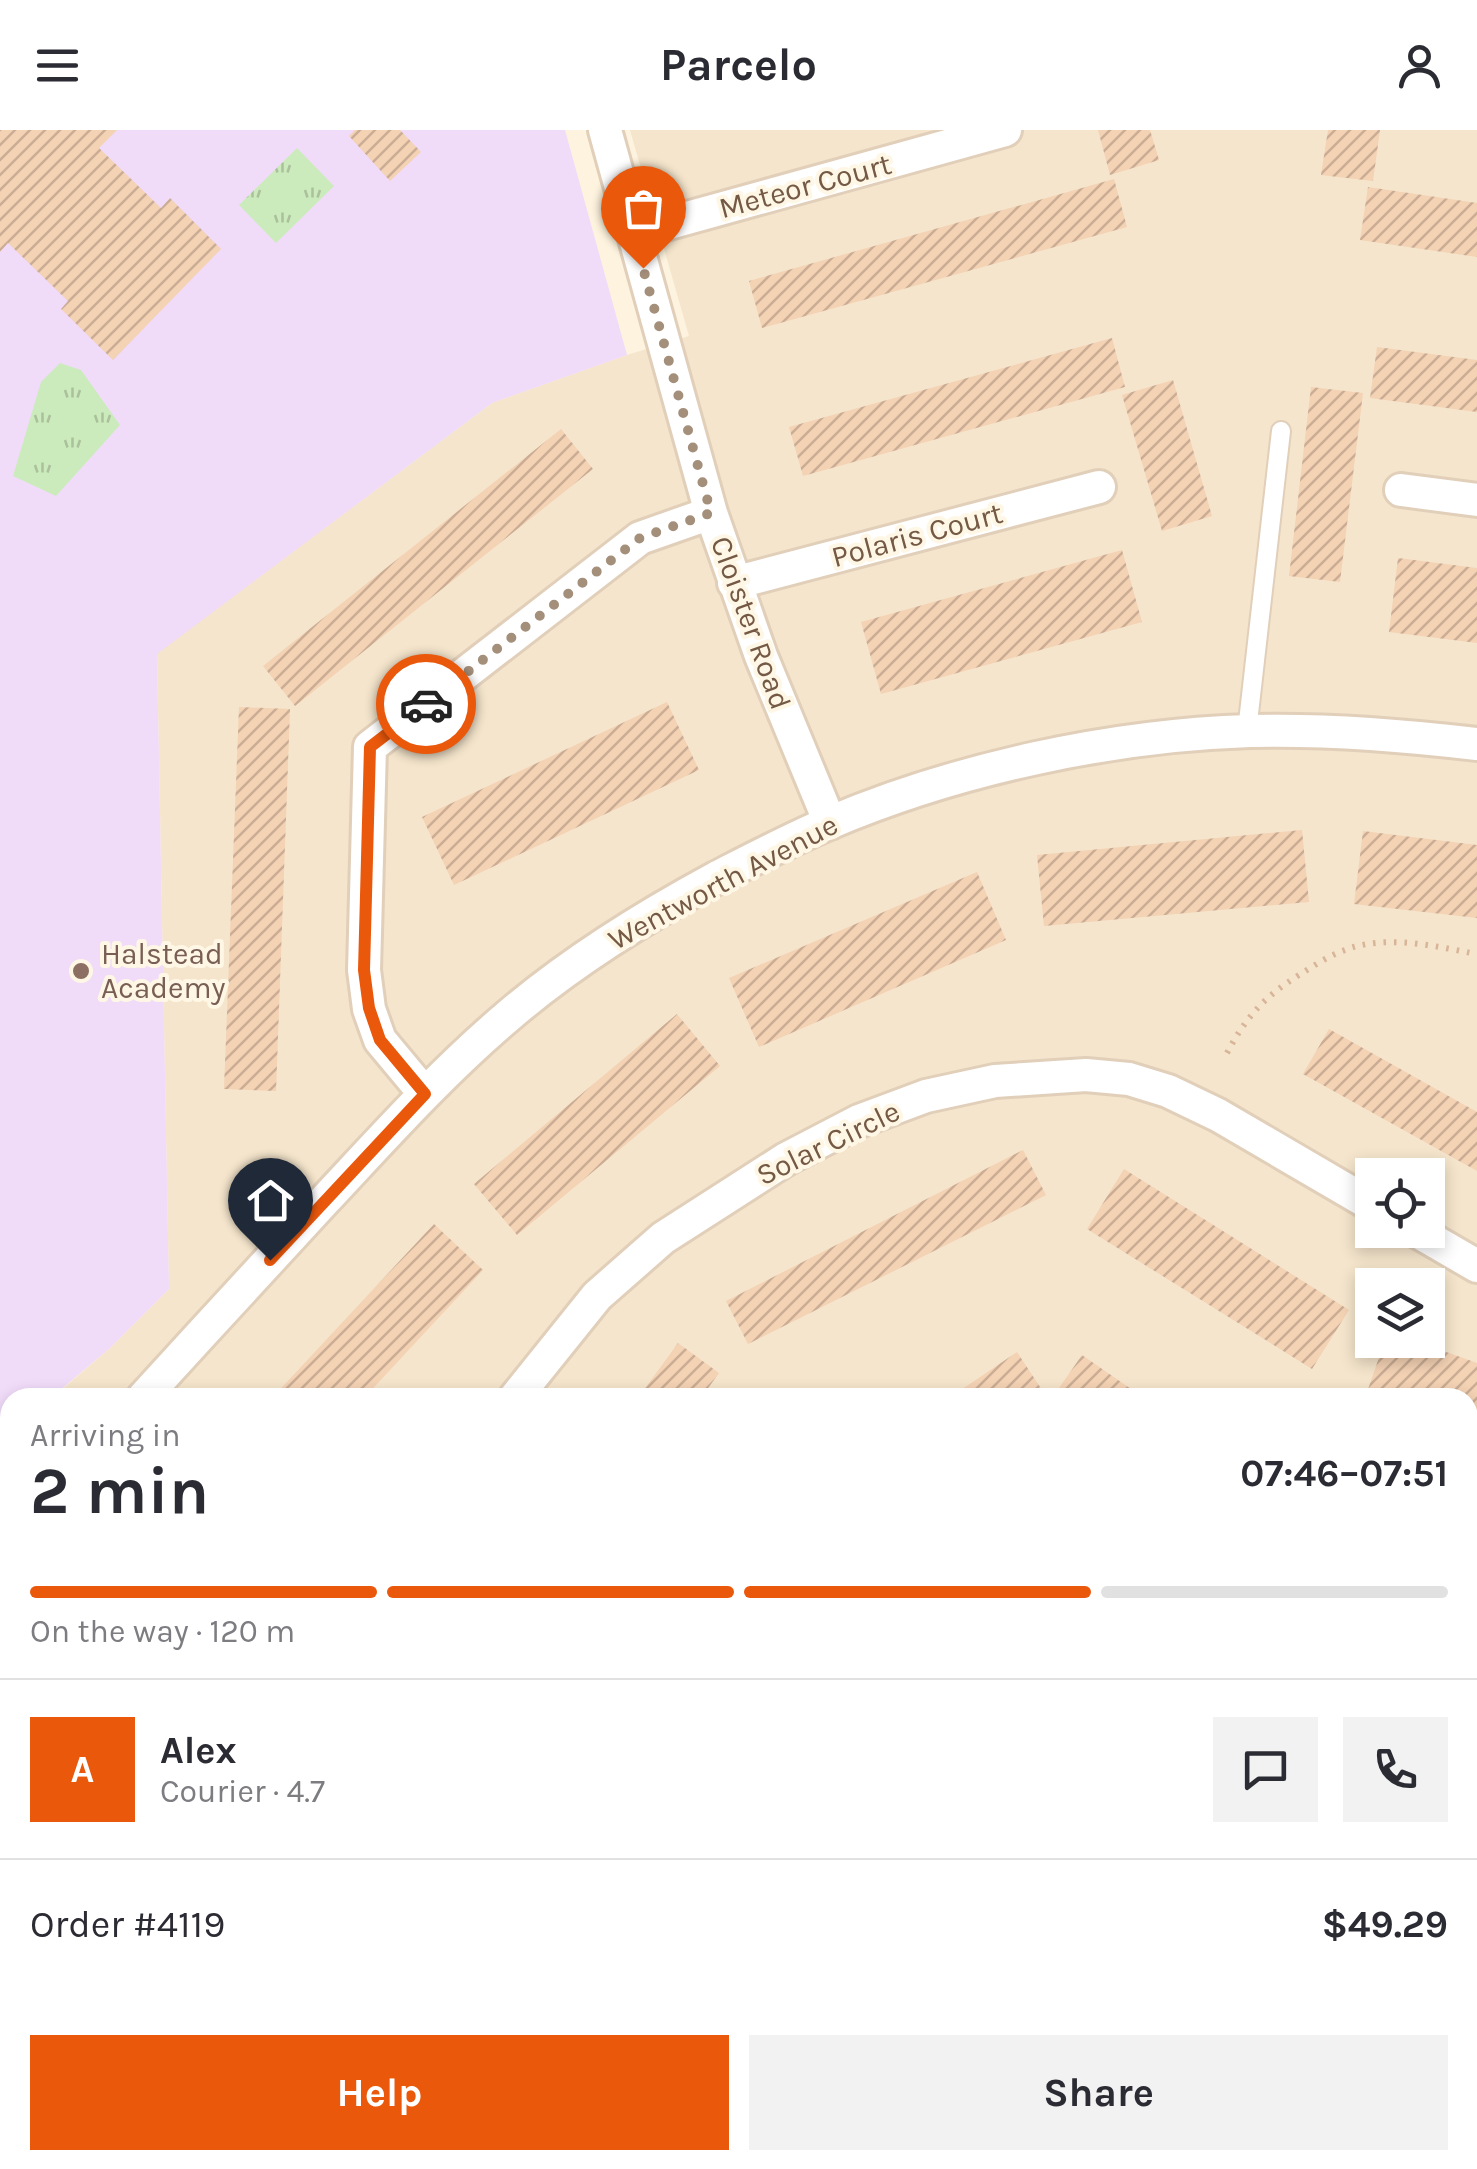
<!DOCTYPE html>
<meta charset="utf-8">
<style>
:root{--surface:#fff;--page:#f2f2f3;--text:#2b2b33;--muted:#7c7c81;--line:#e1e1e2;--accent:#ea580c}
body{margin:0;font-family:Karla,sans-serif;background:var(--page);color:var(--text);height:100vh;display:flex;flex-direction:column;font-size:38px;white-space:nowrap}
*{box-sizing:border-box;margin:0}
p{font-size:32px;color:var(--muted)}
.icon{flex:none;width:55px;height:55px;fill:none;stroke:currentColor;stroke-width:2;stroke-linecap:round;stroke-linejoin:round}
.map{position:relative;flex:1;overflow:hidden}
.panel{position:absolute;left:0px;top:1258px;width:1478px;height:782px;display:flex;flex-direction:column;background:var(--surface);border-radius:30px 30px 0 0;box-shadow:0 5px 15px #0003}
.panel>*{flex:none}
.controls{position:absolute;left:1355px;top:1028px;display:grid;gap:20px}
.controls a{display:grid;place-items:center;width:90px;height:90px;border-radius:0px;background:var(--surface);box-shadow:0 5px 15px #0003;font-size:50px}
.pin{position:absolute;display:grid;place-items:center;width:85px;height:85px;color:#fff;margin:-102px -42px;border-radius:50% 50% 50% 0;rotate:-45deg;box-shadow:0 0 10px #0007}
.pin .icon{rotate:45deg}
.courier{position:absolute;display:grid;place-items:center;width:100px;height:100px;margin:-50px;border:8px solid #ea580c;border-radius:50%;background:#fff;color:#222;box-shadow:0 2px 12px #0007}
.headline em{font-style:normal;font-weight:700}
.headline div{display:flex;flex-direction:column-reverse}
.headline{display:flex;align-items:center;justify-content:space-between;height:170px;padding:0 30px}
h1{font-size:65px;font-weight:700;line-height:75px}
.bar{display:grid;grid-template-columns:repeat(4,1fr);gap:15px 10px;align-content:center;height:120px;padding:0 30px}
.bar i{height:12px;border-radius:8px;background:var(--line)}
.bar .selected{background:var(--accent)}
.bar p{grid-column:span 4}
.line{display:flex;align-items:center;gap:25px;padding:0 30px;border-top:2px solid var(--line)}
.line div{flex:1}
.round{display:grid;place-items:center;flex:none;width:105px;height:105px;border-radius:0px;background:var(--page)}
.button{display:flex;gap:20px;margin-top:auto;padding:20px 30px}
.button a{flex:1;height:115px;border-radius:0px;background:var(--accent);color:#fff;font-size:40px;font-weight:700;line-height:115px;text-align:center}
.button a+a{background:var(--page);color:var(--text)}
header{display:flex;justify-content:space-between;align-items:center;height:130px;padding:0 30px;background:var(--surface);font-size:45px;font-weight:700}
.map>svg:first-child{display:block}
.residential{fill:#f5e5cc;fill-rule:evenodd}
.education{fill:#f0dbf9}
.park{fill:url(#park-tufts)}
.building{fill:url(#building-hatch)}
.lines{fill:none;stroke-linecap:round;stroke-linejoin:round}
.lane-casing{stroke:#e1cfba;stroke-width:22}
.street-casing{stroke:#e1cfba;stroke-width:38}
.path{stroke:#d8b598;stroke-width:6;stroke-dasharray:2.5 8;stroke-linecap:butt}
.lane{stroke:#fff;stroke-width:18}
.street{stroke:#fff;stroke-width:32}
.done{stroke:#a48f7b;stroke-width:10;stroke-dasharray:0 18}
.route{stroke:#ea580c;stroke-width:12}
.education-dot{fill:#8d6e63;stroke:#fff7e5;stroke-width:4}
.labels{text-anchor:middle;dominant-baseline:central;stroke-width:8;stroke-linejoin:round;paint-order:stroke}
.street-label{font-size:30px;fill:#745945;stroke:#fff7e5}
.education-label{font-size:30px;fill:#785e54;stroke:#fff7e5;text-anchor:start}
</style>
<header><svg class="icon" aria-label="menu" viewBox="0 0 24 24"><path d="M4 6h16M4 12h16M4 18h16"/></svg>Parcelo<svg class="icon" aria-label="person" viewBox="0 0 24 24"><circle cx="12" cy="8" r="4"/><path d="M4 21q1-7 8-7t8 7"/></svg></header>
<div class="map">
<svg width="1477" height="2039" viewBox="0 0 1477 2039">
<defs>
<pattern id="park-tufts" width="24" height="20" patternUnits="userSpaceOnUse" patternTransform="scale(2.5)"><rect width="24" height="20" fill="#ccebbc"/><path d="M3 7l-1-3M5 7V3M7 7l1-3M15 17l-1-3M17 17v-4M19 17l1-3" fill="none" stroke="#aac19b"/></pattern>
<pattern id="building-hatch" width="6" height="6" patternUnits="userSpaceOnUse" patternTransform="scale(2.5)"><rect width="6" height="6" fill="#f4d2b4"/><path d="M-1 1l2-2M0 6l6-6M5 7l2-2" fill="none" stroke="#caad94"/></pattern>
</defs>
<rect width="100%" height="100%" fill="#fdf3de"/>
<path class="residential" d="M630,0h847v2039h-271l-115,-9h377v-762h-1416l58,-50 59,-59 -12,-636 335,-250 135,-48 62,-19zM1372,1045h56v55h-56zM1372,1155h56v55h-56z
M10,1304v547l-10,-1v-539z"/>
<path class="education" d="M0,0h565l62,225 -135,48 -335,251 12,635 -59,59 -58,49 -42,1v36l-10,7z"/>
<path class="park" d="M297,18l37,38 -58,57 -37,-38z
M60,233l21,7 39,55 -64,71 -43,-20 28,-94z"/>
<path class="building" d="M0,0h117l-18,18 62,60 9,-10 51,51 -108,111 -52,-51 7,-8 -60,-58 -8,9z
M355,0h45l21,22 -31,29 -41,-45z
M1098,0h52l9,30 -49,15z
M1328,0h52l-7,51 -52,-6z
M1114,49l13,48 -365,101 -13,-47z
M1368,57l109,16v54l-117,-17z
M1112,208l13,49 -322,89 -14,-49z
M1377,217l100,13v52l-107,-14z
M1173,250l39,136 -50,15 -40,-136z
M1311,257l52,6 -23,189 -51,-6z
M561,299l32,40 -298,237 -32,-40z
M1122,420l20,72 -261,72 -20,-72z
M1398,428l79,10v75l-88,-11z
M667,572l32,68 -245,115 -32,-68z
M239,577l51,2 -14,382 -52,-2z
M1302,700l7,72 -265,24 -7,-71z
M1363,701l114,14v73l-123,-14z
M977,742l29,68 -247,107 -30,-69z
M677,884l43,52 -203,169 -43,-51z
M1329,899l148,83v59l-174,-97z
M1023,1020l23,45 -298,149 -22,-43z
M1124,1039l225,141 -37,59 -225,-140z
M434,1094l49,46 -119,128h-92z
M1385,1210h28l64,23v79l-9,-3v-41h-103z
M678,1213l41,30 -18,25h-63z
M1017,1222l29,44 -2,2h-95z
M1082,1225l62,43h-92z
M1477,1466v51l-9,1v-51z
M10,1682v95l-10,-9v-76z"/>
<g class="lines">
<defs>
<path id="lane" d="M1247,601l34,-300"/>
<path id="street" d="M605,0l106,383 50,143 69,167
M633,103l372,-103
M1401,360l76,10
M734,453l365,-96
M425,964l-45,-54 -11,-31 -5,-39 6,-223 270,-209 71,-25
M1415,1100l62,36
M143,1268c60,-66 121,-132 181,-197 59,-63 117,-128 183,-184 64,-55 135,-99 209,-139 37,-19 75,-39 113,-55 127,-54 283,-88 421,-92 76,-2 151,4 227,13
M515,1268l82,-102 66,-58 123,-79 73,-38 67,-25 69,-15 91,-6 43,4 39,12 50,24 154,90
M0,1378l10,-3
M0,1558l10,-7
M1468,1664l9,10
M1468,1852l9,-5"/>
</defs>
<use href="#lane" class="lane-casing"/>
<use href="#street" class="street-casing"/>
<path class="path" d="M1227,923c19,-36 37,-56 72,-78 13,-8 26,-17 41,-23 43,-19 93,-6 137,2"/>
<use href="#lane" class="lane"/>
<use href="#street" class="street"/>
</g>
<g class="lines">
<path class="done" d="M426,574l214,-166 71,-25 -68,-245"/>
<path class="route" d="M270,1130l155,-166 -45,-54 -11,-32 -5,-38 6,-223 56,-43"/>
</g>
<circle class="education-dot" cx="81" cy="841" r="10"/>
<g class="labels">
<g class="street-label">
<text transform="translate(805 56) rotate(-15)">Meteor Court</text>
<text transform="translate(917 405) rotate(-15)">Polaris Court</text>
<text transform="translate(751 493) rotate(70)">Cloister Road</text>
<text transform="translate(723 752) rotate(-28)">Wentworth Avenue</text>
<text transform="translate(828 1013) rotate(-26)">Solar Circle</text>
</g>
<g class="education-label">
<text x="101" y="824">Halstead<tspan x="101" dy="34">Academy</tspan></text>
</g>
</g>
</svg>
<div class="controls">
<a><svg class="icon" aria-label="locate" viewBox="0 0 24 24"><circle cx="12" cy="12" r="6"/><path d="M12 2v4M12 18v4M2 12h4M18 12h4"/></svg></a>
<a><svg class="icon" aria-label="layers" viewBox="0 0 24 24"><path d="M12 4l9 5-9 5-9-5zM3 14l9 5 9-5"/></svg></a>
</div>
<div class="pin" style="left:643px;top:138px;background:#ea580c"><svg class="icon" aria-label="bag" viewBox="0 0 24 24"><path d="M5 8h14l-1 12H6zM9 8a3 3 0 0 1 6 0"/></svg></div>
<div class="pin" style="left:270px;top:1130px;background:#1f2937"><svg class="icon" aria-label="home" viewBox="0 0 24 24"><path d="M3 11l9-7 9 7M6 9v11h12V9"/></svg></div>
<div class="courier" style="left:426px;top:574px"><svg class="icon" aria-label="car" viewBox="0 0 24 24"><path d="M5 17H2v-5l4-1 3-4h7l3 4 3 1v5h-3M9 17h6M6 11h13"/><circle cx="7" cy="17" r="2"/><circle cx="17" cy="17" r="2"/></svg></div>
<section class="panel">
<div class="headline"><div><h1>2 min</h1><p>Arriving in</p></div><em>07:46–07:51</em></div>
<div class="bar"><i class="selected"></i><i class="selected"></i><i class="selected"></i><i></i><p>On the way · 120 m</p></div>
<div class="line" style="height:180px"><b class="round" style="background:var(--accent);color:#fff">A</b><div><b>Alex</b><p>Courier · 4.7</p></div><a class="round"><svg class="icon" aria-label="chat" viewBox="0 0 24 24"><path d="M4 5h16v11H9l-5 4z"/></svg></a><a class="round"><svg class="icon" aria-label="phone" viewBox="0 0 24 24"><path d="M5 4h4l2 5-3 2q2 4 5 5l2-3 5 2v4C11 20 4 13 5 4z"/></svg></a></div>
<div class="line" style="height:130px"><div>Order #4119</div><b>$49.29</b></div>
<div class="button"><a>Help</a><a>Share</a></div>
</section>
</div>
